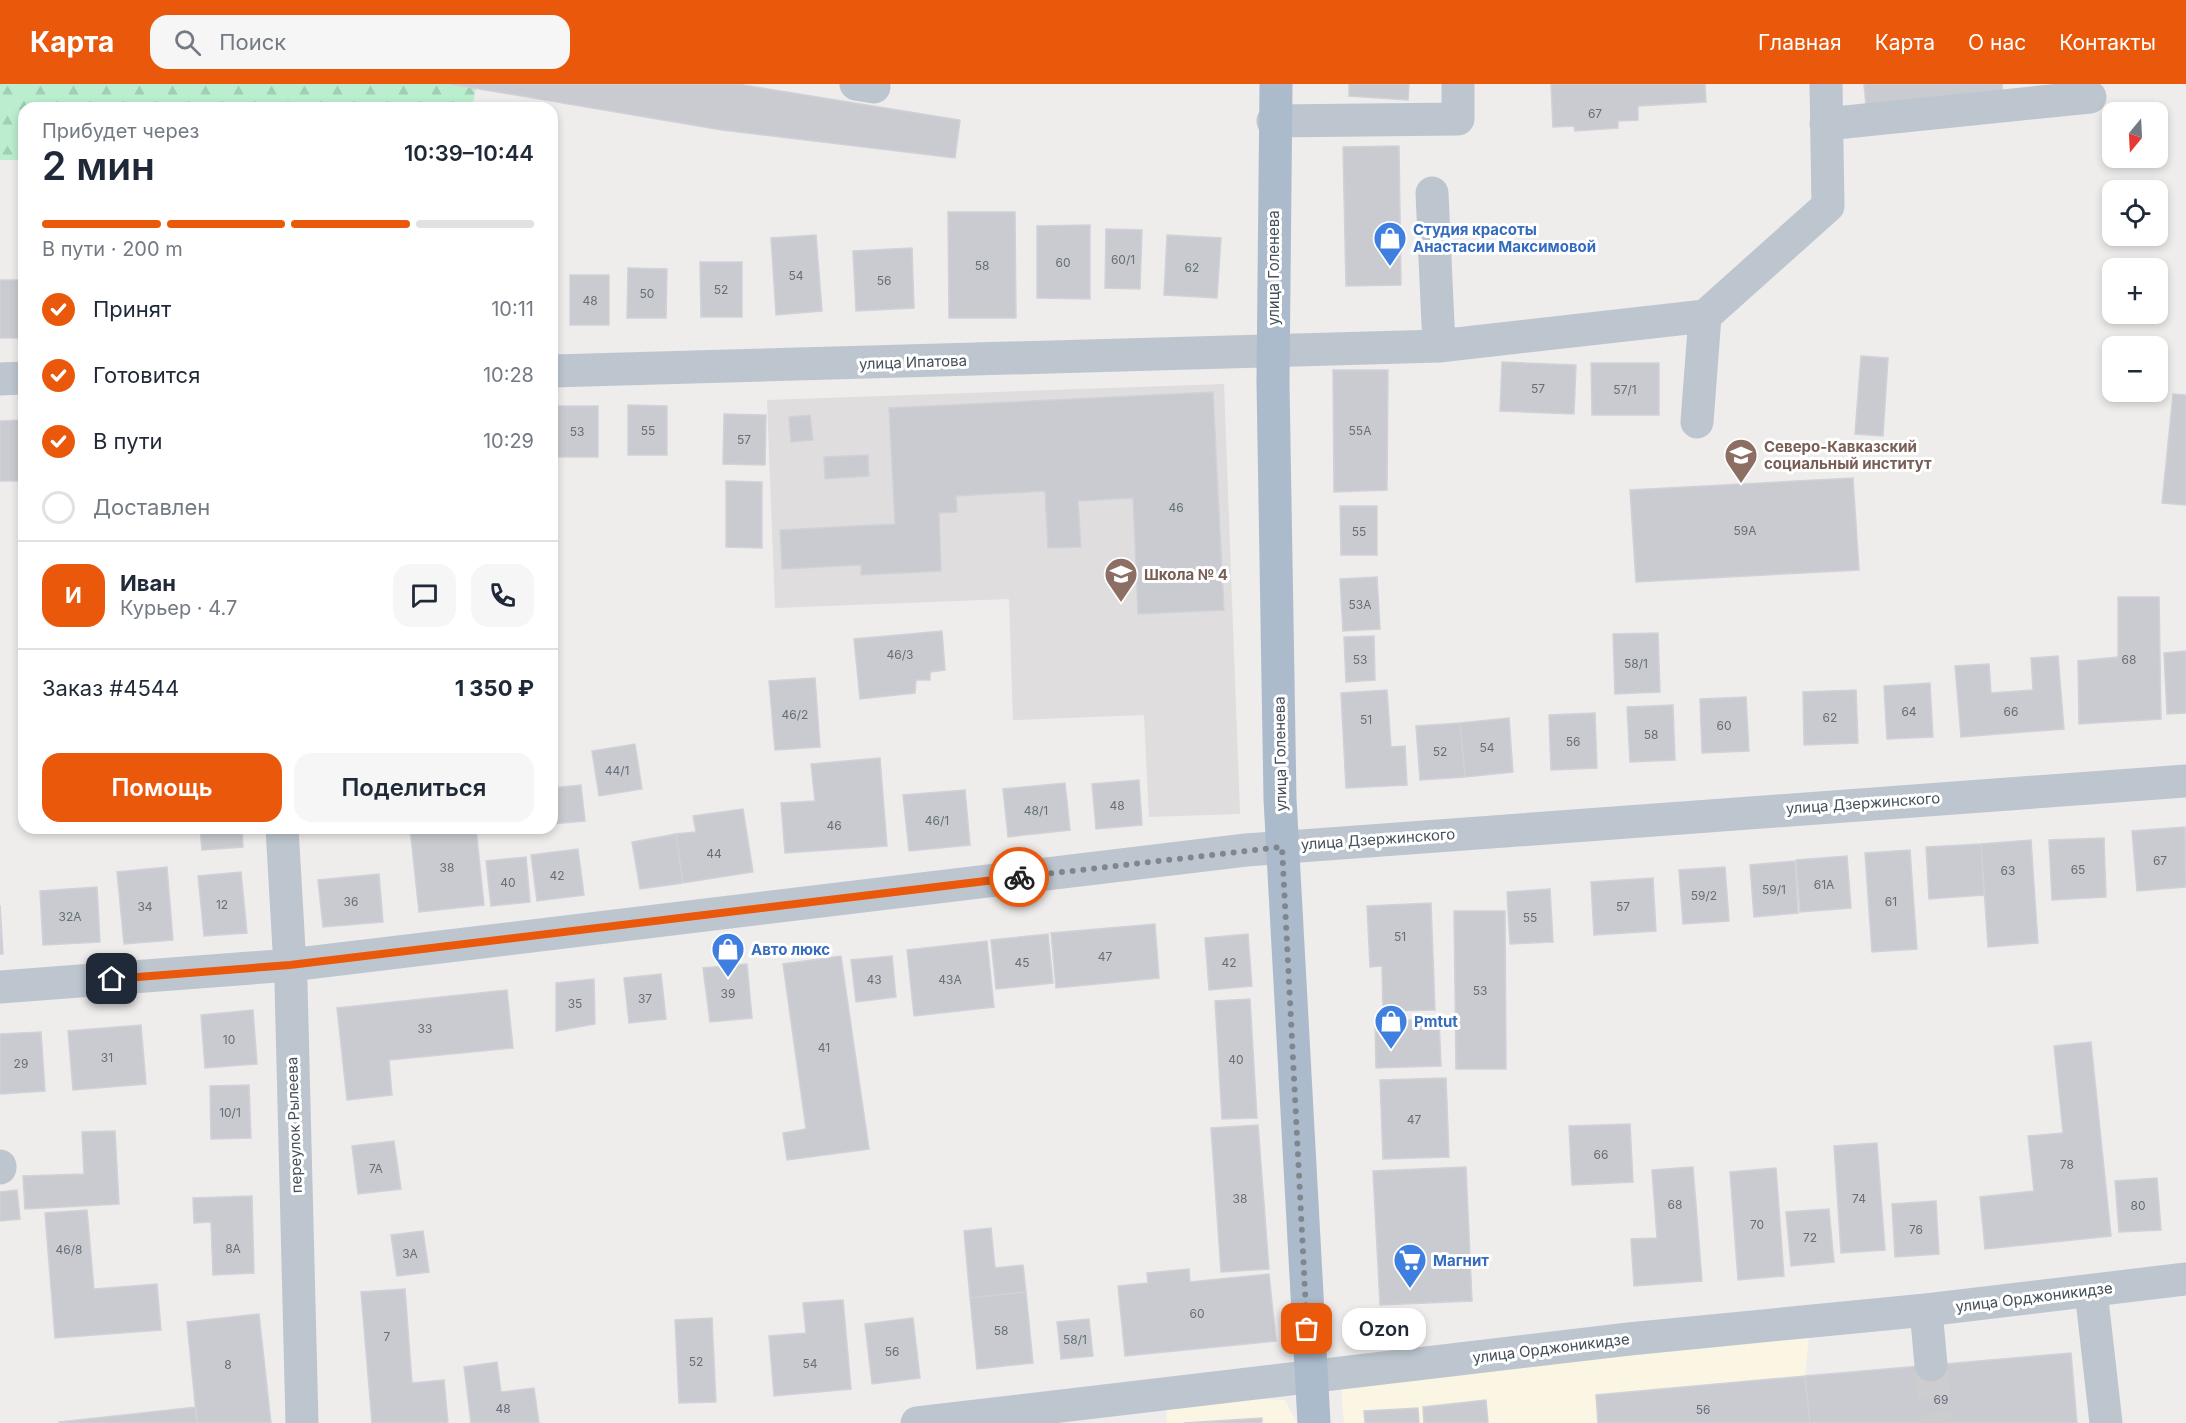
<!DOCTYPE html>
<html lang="ru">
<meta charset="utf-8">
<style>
:root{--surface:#fff;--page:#f6f6f7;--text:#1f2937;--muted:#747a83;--line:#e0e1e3;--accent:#ea580c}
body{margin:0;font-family:Inter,sans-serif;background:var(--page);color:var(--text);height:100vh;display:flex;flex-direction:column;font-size:22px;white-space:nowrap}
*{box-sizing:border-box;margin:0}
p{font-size:20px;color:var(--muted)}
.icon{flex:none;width:33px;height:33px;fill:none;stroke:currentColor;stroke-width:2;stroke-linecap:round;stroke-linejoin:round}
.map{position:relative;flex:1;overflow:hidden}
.sheet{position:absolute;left:18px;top:18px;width:540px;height:732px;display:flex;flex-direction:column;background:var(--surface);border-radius:18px;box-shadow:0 3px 9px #0003}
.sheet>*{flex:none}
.needle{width:39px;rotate:198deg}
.tools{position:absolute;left:2102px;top:18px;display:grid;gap:12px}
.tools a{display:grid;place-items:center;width:66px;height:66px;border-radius:12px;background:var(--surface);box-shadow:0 3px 9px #0003;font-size:30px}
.pin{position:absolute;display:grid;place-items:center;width:51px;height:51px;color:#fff;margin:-26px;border-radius:12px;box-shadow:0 3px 9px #0006}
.courier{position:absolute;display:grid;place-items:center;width:60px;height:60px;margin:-30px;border:4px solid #ea580c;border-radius:50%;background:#fff;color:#222;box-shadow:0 2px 8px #0007}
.bubble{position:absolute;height:42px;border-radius:18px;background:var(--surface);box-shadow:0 3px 9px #0003;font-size:20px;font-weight:600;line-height:42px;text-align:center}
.headline em{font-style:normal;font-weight:600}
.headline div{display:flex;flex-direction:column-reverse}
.headline{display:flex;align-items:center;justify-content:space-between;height:102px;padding:0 24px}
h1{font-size:39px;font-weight:600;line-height:45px}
.bar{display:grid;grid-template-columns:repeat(4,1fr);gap:9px 6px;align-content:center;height:72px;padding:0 24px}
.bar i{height:8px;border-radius:4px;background:var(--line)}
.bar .selected{background:var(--accent)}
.bar p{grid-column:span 4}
.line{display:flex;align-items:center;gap:15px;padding:0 24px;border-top:2px solid var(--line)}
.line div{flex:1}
.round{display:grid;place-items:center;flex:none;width:63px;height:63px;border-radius:18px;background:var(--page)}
ol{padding:0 24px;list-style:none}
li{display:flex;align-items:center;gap:18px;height:66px}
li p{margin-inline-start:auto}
li .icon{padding:6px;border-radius:50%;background:var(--accent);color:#fff;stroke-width:4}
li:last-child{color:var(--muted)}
li i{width:33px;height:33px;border:3px solid var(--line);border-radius:50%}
.action{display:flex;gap:12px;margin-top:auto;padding:12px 24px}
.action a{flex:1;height:69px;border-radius:18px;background:var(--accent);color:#fff;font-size:24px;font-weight:600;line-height:69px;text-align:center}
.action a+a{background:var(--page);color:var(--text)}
header{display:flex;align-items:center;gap:36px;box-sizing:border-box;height:84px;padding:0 30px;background:var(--accent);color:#fff}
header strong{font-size:28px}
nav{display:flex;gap:33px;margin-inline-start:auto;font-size:21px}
.search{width:420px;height:54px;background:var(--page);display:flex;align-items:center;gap:15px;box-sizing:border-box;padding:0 21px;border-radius:18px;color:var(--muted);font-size:22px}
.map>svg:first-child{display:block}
.commercial{fill:#fbf5e4}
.education{fill:#e0ddde}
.forest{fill:url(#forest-firs)}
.building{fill:#c9cbd1;stroke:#d0d2d8;stroke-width:1.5}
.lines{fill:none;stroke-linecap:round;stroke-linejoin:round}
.minor-tunnel{stroke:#cdcdcf;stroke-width:33;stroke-dasharray:33 16;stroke-linecap:butt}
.minor{stroke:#bdc6cf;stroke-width:33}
.major{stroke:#acbbcc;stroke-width:33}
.done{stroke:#80868d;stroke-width:6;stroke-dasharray:0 10.8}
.route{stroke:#ea580c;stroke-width:8}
.labels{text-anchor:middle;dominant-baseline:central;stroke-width:6;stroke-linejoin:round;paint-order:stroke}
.number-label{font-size:12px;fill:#666e78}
.shop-label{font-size:15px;font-weight:bold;fill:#366cbe;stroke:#fff;text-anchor:start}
.street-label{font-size:15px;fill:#454f5a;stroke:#fff}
.education-label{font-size:15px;font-weight:bold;fill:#785e54;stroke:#fff;text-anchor:start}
</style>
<header>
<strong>Карта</strong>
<div class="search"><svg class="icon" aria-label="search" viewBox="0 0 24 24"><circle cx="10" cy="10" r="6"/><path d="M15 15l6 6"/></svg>Поиск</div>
<nav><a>Главная</a><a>Карта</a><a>О нас</a><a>Контакты</a></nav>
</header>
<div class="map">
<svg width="2186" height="1339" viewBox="0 0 2186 1339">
<defs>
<pattern id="forest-firs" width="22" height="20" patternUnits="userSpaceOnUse" patternTransform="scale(1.5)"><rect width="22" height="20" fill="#baeecf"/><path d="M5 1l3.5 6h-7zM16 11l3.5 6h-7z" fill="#a1ceb4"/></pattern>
</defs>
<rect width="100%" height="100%" fill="#efecec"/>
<path class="commercial" d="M1809,1252l-4,40 4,47h-465l-3,-36z
M1258,1315l27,1 12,23h-130l-1,-17z"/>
<path class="education" d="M1224,300l16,430 -91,3 -5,-102 -131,5 -4,-121 -234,9 -8,-208z"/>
<path class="forest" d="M0,0h450l26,4 -4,20h-448v52h-24z"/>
<path class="building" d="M450,0h288l222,36 -5,38 -233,-28z
M1349,0h60l-1,16 -59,-4z
M1551,0h154l1,18 -68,4v14l-20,1v7l-43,3 -1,-5 -21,1z
M1864,0h138l1,9 -137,13z
M1399,62l2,139 -55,1 -3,-139z
M948,128h67l1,106h-67z
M1090,141v74l-53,-1v-72z
M1106,145l36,1 -2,59 -35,-1z
M816,151l6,76 -46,4 -5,-77z
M1167,151l54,3 -4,60 -53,-3z
M912,164l2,60 -58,3 -3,-60z
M700,178h42v55h-41z
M628,184l39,1 -1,49h-39z
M570,191h39v50h-39z
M0,196h24v58h-24z
M552,196h5v49h-5z
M1861,272l27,2 -5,78 -28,-2z
M1502,278l74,3 -2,49 -74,-3z
M1591,279h68v52h-67z
M1333,286h55l-1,120 -53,2z
M1213,308l11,218 -86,4 -5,-116 -55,3 3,46 -33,1 -3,-57 -89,5 1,16 -18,1 2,58 -80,4v-10l-79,4 -2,-39 115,-6 -6,-116z
M2173,310l13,1v110l-24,-2z
M628,321l39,1v49h-39z
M556,322h42v51h-42z
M724,330l42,1 -1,50 -42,-1z
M810,331l3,25 -22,2 -2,-25z
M24,336v61h-24v-60z
M868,371l1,21 -44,3 -1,-22z
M1853,394l6,92 -223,12 -6,-92z
M726,397l36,1v66l-36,-1z
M1340,422h37v49h-36z
M1377,493l3,52 -37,2 -3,-52z
M2118,513h41l2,122 -82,5 -1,-63 40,-4z
M942,547l3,39 -15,2v8h-14l-1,13 -55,6 -6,-60z
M1658,549l2,59 -45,2 -2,-60z
M1374,552l1,44 -29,2 -2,-45z
M2186,567v62l-19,1 -3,-61z
M2058,572l6,73 -103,8 -6,-71 34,-2 2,29 42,-3 -2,-32z
M815,594l5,69 -45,3 -6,-69z
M1930,599l3,54 -46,2 -3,-53z
M1387,606l4,57 14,-1 2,39 -61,3 -5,-95z
M1856,606l2,53 -54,2 -1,-53z
M1746,613l3,54 -47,2 -2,-54z
M1673,621l2,55 -45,2 -3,-55z
M1595,629l2,55 -46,2 -2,-55z
M1509,634l4,54 -48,5 -5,-54z
M1460,639l5,54 -45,3 -4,-54z
M635,660l7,45 -43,7 -7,-45z
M880,674l7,88 -102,7 -4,-50 34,-2 -4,-37z
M1139,696l3,45 -46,4 -4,-45z
M1065,699l5,47 -62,7 -5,-48z
M581,701l4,36 -33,3v-36z
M965,706l5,55 -61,6 -6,-56z
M743,725l10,63 -70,11 -7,-49 20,-2 -3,-16z
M2185,743l1,60 -49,4 -5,-60z
M200,744h42l1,19 -41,3z
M410,744h66l8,77 -65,7z
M676,750l7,49 -43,6 -8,-47z
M2104,754l2,59 -54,3 -3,-60z
M2031,756l7,103 -50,4 -7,-103z
M1981,760l3,51 -55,4 -3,-52z
M578,765l6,46 -47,6 -6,-46z
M1910,766l7,99 -45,3 -7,-99z
M1847,772l4,52 -51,4 -4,-52z
M526,773l4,45 -39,4 -5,-45z
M1795,777l3,52 -44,4 -4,-52z
M167,783l6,73 -49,4 -7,-72z
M1725,783l4,54 -46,3 -4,-54z
M241,788l6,61 -43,3 -6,-60z
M379,790l4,48 -60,5 -5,-47z
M1653,794l3,53 -62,4 -3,-53z
M97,803l3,55 -57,3 -3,-54z
M1550,805l3,53 -43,2 -3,-52z
M1431,819l4,107 -52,1 -1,-45 -12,1 -3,-61z
M0,821l3,49h-3z
M1454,827h51l1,158h-50z
M1155,840l4,54 -103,10 -5,-55z
M1048,850l5,49 -57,6 -5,-49z
M1248,850l4,52 -43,4 -4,-52z
M987,857l7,66 -80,9 -7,-66z
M841,872l28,193 -82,11 -4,-27 23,-4 -23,-165z
M892,872l4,41 -40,5 -5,-42z
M747,880l5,54 -42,4 -7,-54z
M661,890l5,45 -37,4 -5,-45z
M594,895l1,45 -39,7v-48z
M507,906l6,58 -124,12 3,35 -45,5 -10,-92z
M1250,915l7,119 -35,1 -7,-118z
M253,926l4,54 -52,4 -4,-53z
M1439,935l2,47 -65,2 -1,-47z
M141,941l5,59 -73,6 -5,-59z
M41,948l4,59 -45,3v-60z
M2091,958l20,194 -126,13 -5,-52 54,-6 -6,-55 35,-3 -9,-87z
M1446,994l3,79 -66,2 -3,-79z
M249,1001l2,53 -40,1 -1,-53z
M1630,1040l3,58 -61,3 -3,-59z
M1258,1041l11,144 -48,3 -10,-144z
M115,1047l4,73 -94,5 -2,-33 61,-2 -2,-42z
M394,1057l7,48 -43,5 -6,-48z
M1877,1059l8,107 -44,3 -7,-107z
M1466,1083l6,134 -92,4 -7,-134z
M1693,1083l9,114 -68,5 -3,-47 26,-1 -5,-68z
M1776,1084l8,108 -46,4 -8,-108z
M2157,1094l4,52 -42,2 -4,-51z
M17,1106l3,29 -20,2v-29z
M252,1112l2,77 -41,2 -2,-53 -17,1 -1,-25z
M1936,1117l3,53 -44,3 -3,-53z
M1829,1125l5,53 -43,4 -5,-54z
M87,1126l7,79 63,-5 4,46 -106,8 -10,-125z
M991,1144l4,40 28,-3 3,27 -56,6 -6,-67z
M423,1147l6,41 -32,4 -6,-41z
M1189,1185l1,13 79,-8 7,67 -151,15 -7,-70 30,-3 -1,-10z
M405,1205l7,94 32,-3 4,43h-76l-11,-131z
M1026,1208l7,71 -56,6 -7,-71z
M843,1216l8,89 -77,7 -5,-60 37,-3 -3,-30z
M259,1230l12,109h-74l-10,-101z
M712,1234l4,84 -37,1 -4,-83z
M913,1234l7,60 -48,6 -7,-60z
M1089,1235l4,37 -32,3 -4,-37z
M2071,1269l6,70h-267l-5,-47z
M497,1278l4,30 33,-4 5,35h-68l-7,-56z
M1805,1292l5,47h-212l-2,-28z
M1805,1292l5,47h-212l-2,-28z
M1486,1316l2,23h-64l-1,-16z
M196,1323l1,16h-137l-1,-1z
M1418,1324l1,15h-54l-1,-12z
M1262,1334v5h-78z"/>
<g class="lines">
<path class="minor-tunnel" d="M1931,1281l5,58"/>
<path class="minor" d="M856,0l18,3
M1273,37l185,-2v-35
M1826,40l264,-27
M1432,109l7,153
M1705,232l123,-110 -2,-122
M552,287l887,-25 266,-30 -8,106
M0,295l24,-1
M282,744l9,156 11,439
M0,903l290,-22 956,-115 940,-69
M0,1082v2
M2091,1207l15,132
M1926,1226l5,55
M917,1339l712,-84 297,-29 260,-31"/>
<path class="major" d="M1276,0l-3,298 7,417 34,624"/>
</g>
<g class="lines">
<path class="done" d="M1019,793l263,-30 25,482"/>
<path class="route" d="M112,895l178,-14 729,-88"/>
</g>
<defs>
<symbol id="shop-pin" viewBox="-11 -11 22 30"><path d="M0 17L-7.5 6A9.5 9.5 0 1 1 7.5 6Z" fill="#3f7fe0" stroke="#fff"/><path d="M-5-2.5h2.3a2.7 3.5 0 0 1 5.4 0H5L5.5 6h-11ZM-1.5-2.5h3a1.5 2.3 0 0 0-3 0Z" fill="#fff"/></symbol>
<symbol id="university-pin" viewBox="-11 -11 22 30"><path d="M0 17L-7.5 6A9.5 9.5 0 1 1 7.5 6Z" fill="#8d6e63" stroke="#fff"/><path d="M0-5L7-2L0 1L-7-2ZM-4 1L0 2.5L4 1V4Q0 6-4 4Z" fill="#fff"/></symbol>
<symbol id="school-pin" viewBox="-11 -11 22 30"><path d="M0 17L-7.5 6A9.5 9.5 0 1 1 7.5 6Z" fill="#8d6e63" stroke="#fff"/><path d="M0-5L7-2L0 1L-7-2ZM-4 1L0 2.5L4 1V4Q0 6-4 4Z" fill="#fff"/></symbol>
<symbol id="supermarket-pin" viewBox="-11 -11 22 30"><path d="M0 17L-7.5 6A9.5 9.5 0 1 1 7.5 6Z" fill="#3f7fe0" stroke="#fff"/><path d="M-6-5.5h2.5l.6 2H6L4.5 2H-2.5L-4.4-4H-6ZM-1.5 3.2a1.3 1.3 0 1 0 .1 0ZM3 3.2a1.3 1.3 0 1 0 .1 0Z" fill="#fff"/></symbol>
</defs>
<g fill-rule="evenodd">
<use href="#shop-pin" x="1371" y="135" width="38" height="52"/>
<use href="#university-pin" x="1722" y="352" width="38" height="52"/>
<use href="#school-pin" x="1102" y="471" width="38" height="52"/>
<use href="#shop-pin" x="709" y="846" width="38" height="52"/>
<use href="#shop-pin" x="1372" y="918" width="38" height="52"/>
<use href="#supermarket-pin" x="1391" y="1157" width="38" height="52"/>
</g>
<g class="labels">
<g class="number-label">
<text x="1595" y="29">67</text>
<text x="1123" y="175">60/1</text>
<text x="1063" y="178">60</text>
<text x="982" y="181">58</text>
<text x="1192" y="183">62</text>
<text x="796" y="191">54</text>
<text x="884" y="196">56</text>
<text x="721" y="205">52</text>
<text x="647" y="209">50</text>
<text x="590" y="216">48</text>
<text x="1538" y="304">57</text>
<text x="1625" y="305">57/1</text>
<text x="648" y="346">55</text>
<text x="1360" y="346">55А</text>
<text x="577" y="347">53</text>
<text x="744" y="355">57</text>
<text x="1176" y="423">46</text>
<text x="1745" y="446">59А</text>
<text x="1359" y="447">55</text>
<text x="1360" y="520">53А</text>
<text x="900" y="570">46/3</text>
<text x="1360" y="575">53</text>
<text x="2129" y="575">68</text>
<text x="1636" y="579">58/1</text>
<text x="1909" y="627">64</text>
<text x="2011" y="627">66</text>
<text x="795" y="630">46/2</text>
<text x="1830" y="633">62</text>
<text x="1366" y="635">51</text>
<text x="1724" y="641">60</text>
<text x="1651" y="650">58</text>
<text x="1573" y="657">56</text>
<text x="1487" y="663">54</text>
<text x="1440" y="667">52</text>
<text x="617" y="686">44/1</text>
<text x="1117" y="721">48</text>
<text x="1036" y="726">48/1</text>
<text x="937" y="736">46/1</text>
<text x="834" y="741">46</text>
<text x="714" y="769">44</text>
<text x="2160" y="776">67</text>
<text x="447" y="783">38</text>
<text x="2078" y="785">65</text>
<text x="2008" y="786">63</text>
<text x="557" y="791">42</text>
<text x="508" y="798">40</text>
<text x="1824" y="800">61А</text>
<text x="1774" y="805">59/1</text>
<text x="1704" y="811">59/2</text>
<text x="351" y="817">36</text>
<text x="1891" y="817">61</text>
<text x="222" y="820">12</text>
<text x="145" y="822">34</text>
<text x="1623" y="822">57</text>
<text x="70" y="832">32А</text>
<text x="1530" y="833">55</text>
<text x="1400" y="852">51</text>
<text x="1105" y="872">47</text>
<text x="1022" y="878">45</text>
<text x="1229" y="878">42</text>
<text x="874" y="895">43</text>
<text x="950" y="895">43А</text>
<text x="1480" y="906">53</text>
<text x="728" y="909">39</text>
<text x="645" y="914">37</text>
<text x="575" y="919">35</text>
<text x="425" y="944">33</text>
<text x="229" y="955">10</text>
<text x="824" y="963">41</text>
<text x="107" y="973">31</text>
<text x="1236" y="975">40</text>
<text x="21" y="979">29</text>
<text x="230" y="1028">10/1</text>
<text x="1414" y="1035">47</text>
<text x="1601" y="1070">66</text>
<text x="2067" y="1080">78</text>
<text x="376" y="1084">7А</text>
<text x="1240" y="1114">38</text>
<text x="1859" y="1114">74</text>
<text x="1675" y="1120">68</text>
<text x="2138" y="1121">80</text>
<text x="1757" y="1140">70</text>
<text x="1916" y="1145">76</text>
<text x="1810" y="1153">72</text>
<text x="233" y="1164">8А</text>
<text x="69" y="1165">46/8</text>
<text x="410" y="1169">3А</text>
<text x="1197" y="1229">60</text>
<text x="1001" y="1246">58</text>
<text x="387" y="1252">7</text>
<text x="1075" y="1255">58/1</text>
<text x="892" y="1267">56</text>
<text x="696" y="1277">52</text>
<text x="810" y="1279">54</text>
<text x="228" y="1280">8</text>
<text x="1941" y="1315">69</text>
<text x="503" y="1324">48</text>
<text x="1703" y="1325">56</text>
</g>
<g class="shop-label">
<text x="1413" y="145">Студия красоты<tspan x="1413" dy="17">Анастасии Максимовой</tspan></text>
<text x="751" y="865">Авто люкс</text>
<text x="1414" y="937">Pmtut</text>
<text x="1433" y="1176">Магнит</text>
</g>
<g class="street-label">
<text transform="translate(1273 184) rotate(-90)">улица Голенева</text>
<text transform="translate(913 278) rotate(-2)">улица Ипатова</text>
<text transform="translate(1280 670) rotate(-91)">улица Голенева</text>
<text transform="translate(1863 719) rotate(-4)">улица Дзержинского</text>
<text transform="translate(1378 755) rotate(-4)">улица Дзержинского</text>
<text transform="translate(294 1041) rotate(-92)">переулок Рылеева</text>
<text transform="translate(2034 1213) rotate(-7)">улица Орджоникидзе</text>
<text transform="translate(1551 1264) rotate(-7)">улица Орджоникидзе</text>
</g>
<g class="education-label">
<text x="1764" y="362">Северо-Кавказский<tspan x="1764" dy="17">социальный институт</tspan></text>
<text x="1144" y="490">Школа № 4</text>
</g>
</g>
</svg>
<div class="tools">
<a><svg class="needle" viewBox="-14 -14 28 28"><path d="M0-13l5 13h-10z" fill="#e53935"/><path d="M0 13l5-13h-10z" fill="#747a83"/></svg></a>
<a><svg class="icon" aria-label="locate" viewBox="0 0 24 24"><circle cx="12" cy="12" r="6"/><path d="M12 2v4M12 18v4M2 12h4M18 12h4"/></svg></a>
<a>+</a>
<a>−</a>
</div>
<div class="pin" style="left:1307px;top:1245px;background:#ea580c"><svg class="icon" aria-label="bag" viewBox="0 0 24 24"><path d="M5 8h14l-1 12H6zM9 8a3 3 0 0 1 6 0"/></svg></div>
<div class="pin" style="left:112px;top:895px;background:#1f2937"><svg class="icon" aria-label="home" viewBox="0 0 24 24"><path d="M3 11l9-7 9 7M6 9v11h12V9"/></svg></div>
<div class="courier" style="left:1019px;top:793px"><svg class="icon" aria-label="bike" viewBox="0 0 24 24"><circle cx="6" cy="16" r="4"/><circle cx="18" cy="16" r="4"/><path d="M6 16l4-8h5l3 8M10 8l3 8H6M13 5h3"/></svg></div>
<div class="bubble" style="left:1342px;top:1224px;width:84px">Ozon</div>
<section class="sheet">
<div class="headline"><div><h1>2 мин</h1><p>Прибудет через</p></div><em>10:39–10:44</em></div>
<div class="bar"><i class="selected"></i><i class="selected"></i><i class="selected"></i><i></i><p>В пути · 200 m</p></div>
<ol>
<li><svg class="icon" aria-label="check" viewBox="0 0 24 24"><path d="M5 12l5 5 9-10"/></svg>Принят<p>10:11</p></li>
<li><svg class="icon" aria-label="check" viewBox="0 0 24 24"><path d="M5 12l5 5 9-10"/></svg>Готовится<p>10:28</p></li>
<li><svg class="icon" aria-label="check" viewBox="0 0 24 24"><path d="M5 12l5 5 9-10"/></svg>В пути<p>10:29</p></li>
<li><i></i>Доставлен</li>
</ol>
<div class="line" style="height:108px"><b class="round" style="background:var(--accent);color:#fff">И</b><div><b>Иван</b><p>Курьер · 4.7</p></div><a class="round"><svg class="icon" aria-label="chat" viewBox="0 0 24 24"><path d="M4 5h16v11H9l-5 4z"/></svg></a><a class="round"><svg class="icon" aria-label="phone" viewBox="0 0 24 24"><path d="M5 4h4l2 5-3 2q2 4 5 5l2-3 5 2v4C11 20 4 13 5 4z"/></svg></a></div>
<div class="line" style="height:78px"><div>Заказ #4544</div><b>1 350 ₽</b></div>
<div class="action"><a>Помощь</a><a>Поделиться</a></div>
</section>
</div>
